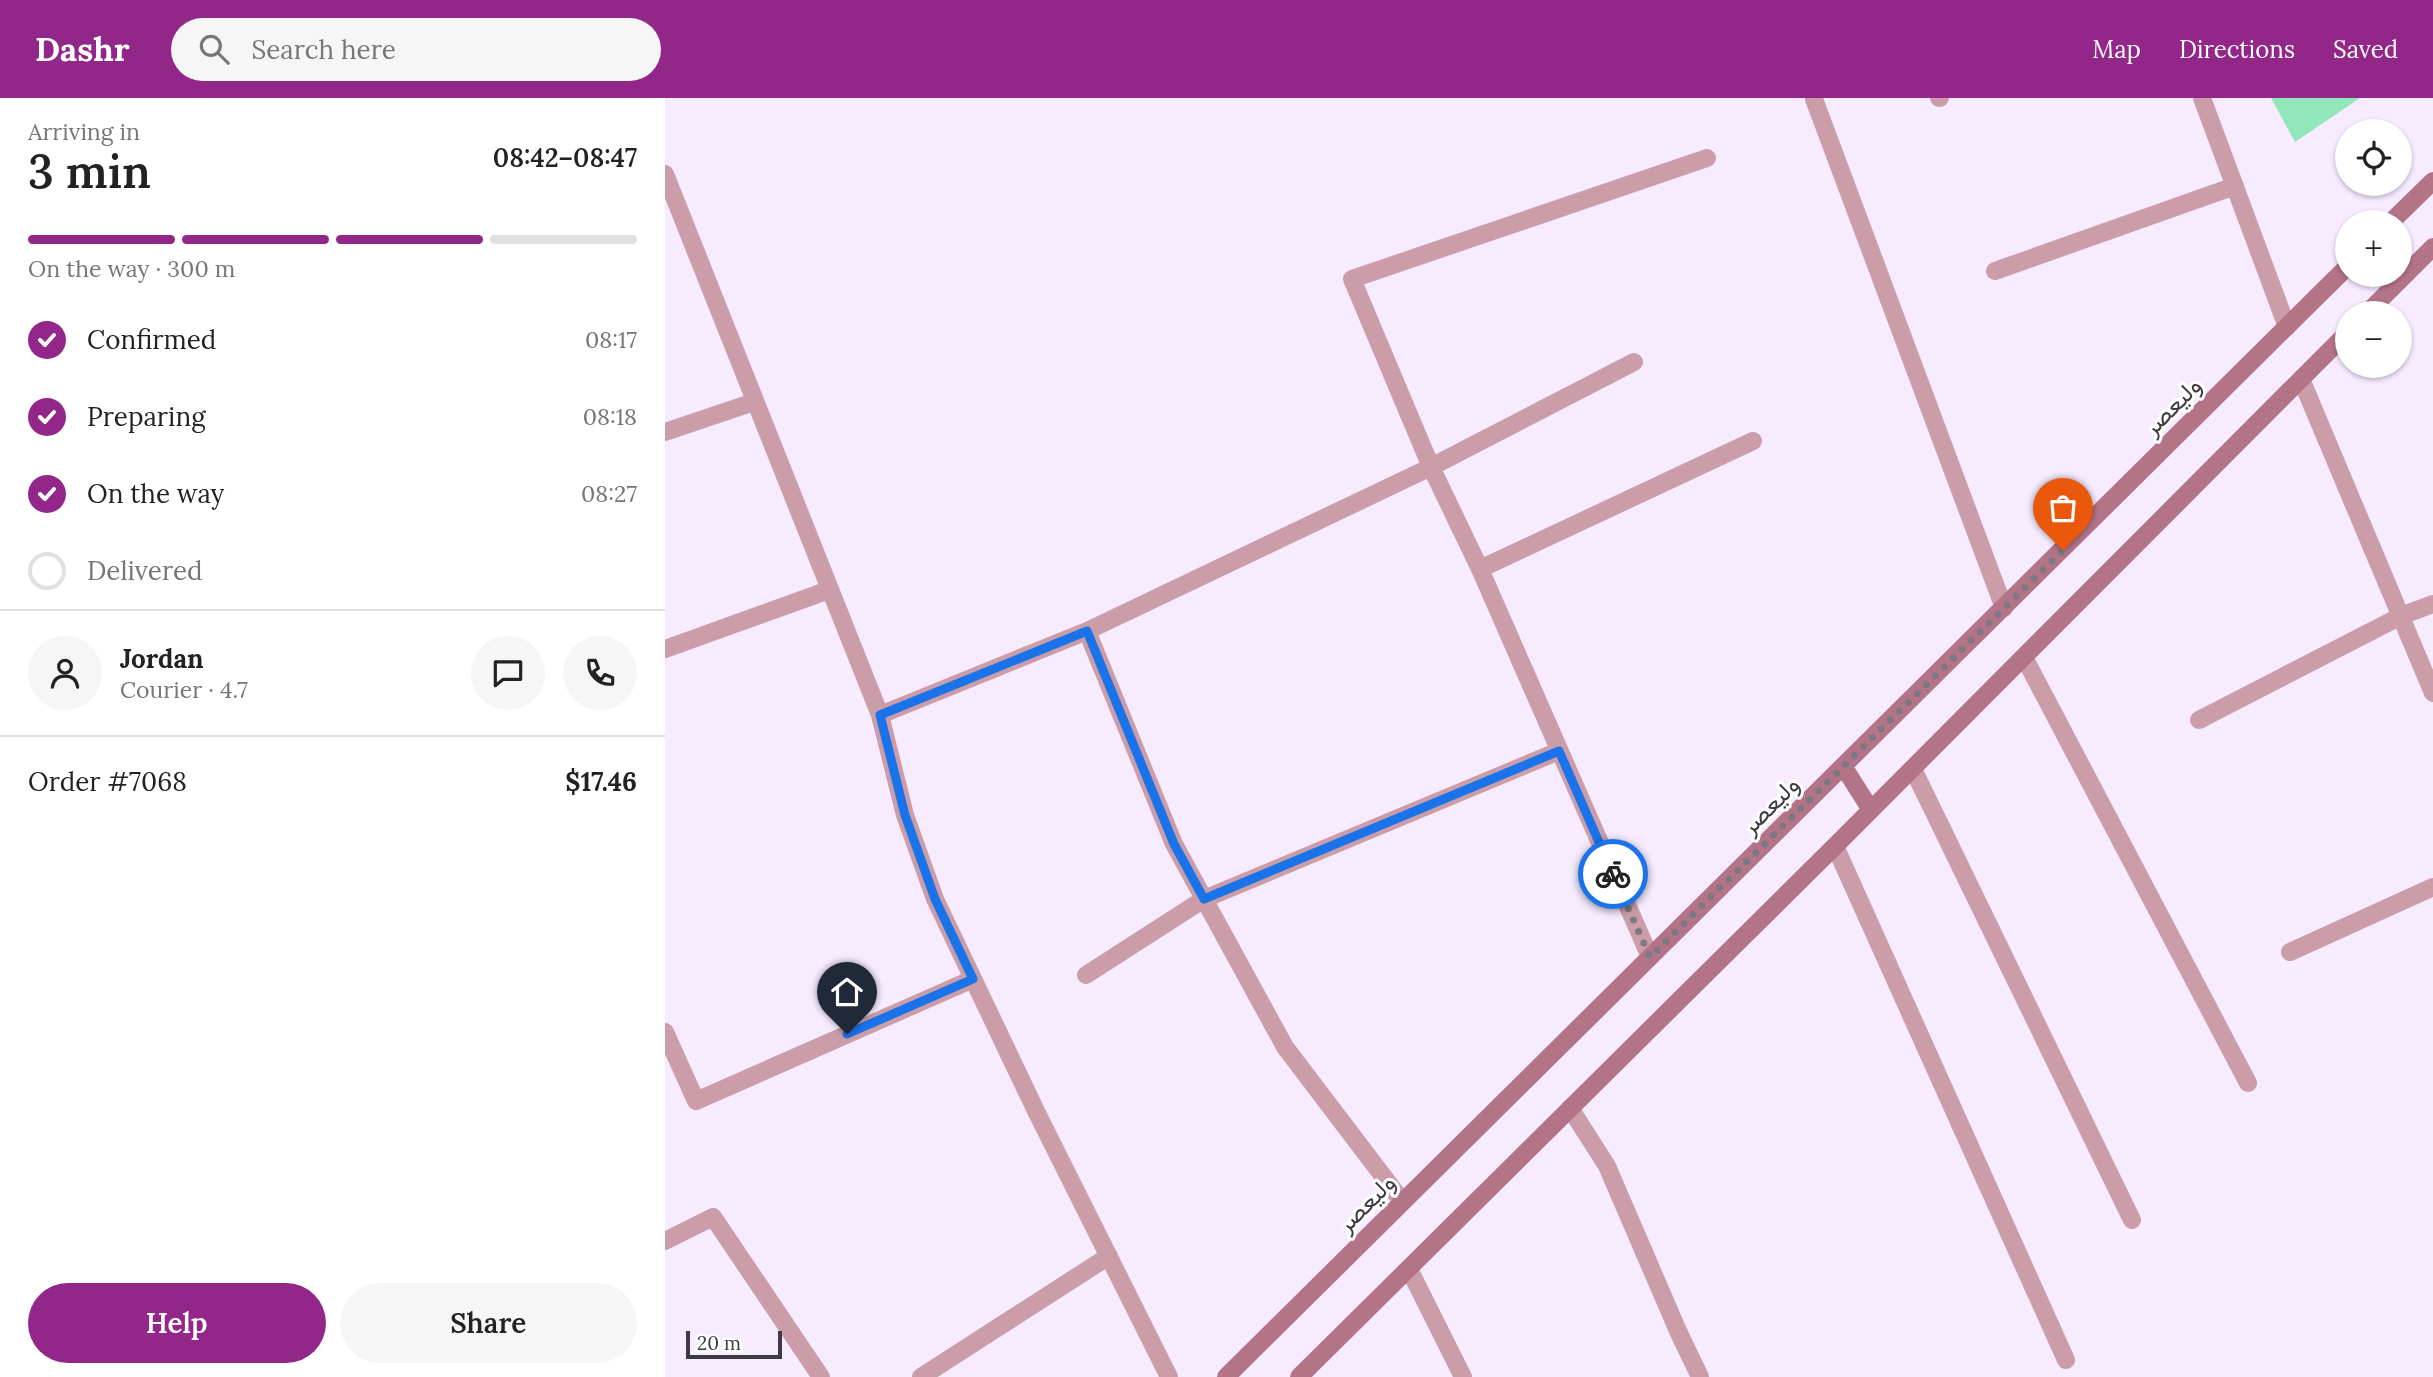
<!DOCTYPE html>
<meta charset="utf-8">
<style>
:root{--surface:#fff;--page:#f6f6f6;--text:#222;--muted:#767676;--line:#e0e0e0;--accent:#932789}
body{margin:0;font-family:Lora,Vazirmatn,serif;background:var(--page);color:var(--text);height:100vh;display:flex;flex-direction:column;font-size:26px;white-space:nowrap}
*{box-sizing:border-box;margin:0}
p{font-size:23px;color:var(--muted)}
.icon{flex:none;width:38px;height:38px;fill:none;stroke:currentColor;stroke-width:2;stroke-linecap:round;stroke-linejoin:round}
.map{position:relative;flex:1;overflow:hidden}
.details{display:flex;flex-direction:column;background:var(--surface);width:665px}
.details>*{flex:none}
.buttons{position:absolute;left:1670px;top:21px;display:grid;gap:14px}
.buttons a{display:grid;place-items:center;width:77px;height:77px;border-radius:50%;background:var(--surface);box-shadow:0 2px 5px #0004;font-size:35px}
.scale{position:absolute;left:21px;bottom:18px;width:96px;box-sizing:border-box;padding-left:7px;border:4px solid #3e3a41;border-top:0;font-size:19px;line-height:24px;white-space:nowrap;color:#3e3a41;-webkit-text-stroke:5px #fff;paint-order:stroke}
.pin{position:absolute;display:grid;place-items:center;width:60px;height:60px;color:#fff;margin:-72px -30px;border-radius:50% 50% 50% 0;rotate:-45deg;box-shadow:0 0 7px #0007}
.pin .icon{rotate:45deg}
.courier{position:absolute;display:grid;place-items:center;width:70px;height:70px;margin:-35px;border:5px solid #1a73e8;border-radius:50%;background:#fff;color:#222;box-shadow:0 2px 9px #0007}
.overview em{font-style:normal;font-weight:600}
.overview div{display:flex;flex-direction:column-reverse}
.overview{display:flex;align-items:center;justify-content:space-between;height:119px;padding:0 28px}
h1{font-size:46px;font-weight:600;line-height:52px}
.bar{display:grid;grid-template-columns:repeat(4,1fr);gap:10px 7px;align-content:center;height:84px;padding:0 28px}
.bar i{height:9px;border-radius:5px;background:var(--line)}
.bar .active{background:var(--accent)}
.bar p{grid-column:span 4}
.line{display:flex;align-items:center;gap:18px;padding:0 28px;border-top:2px solid var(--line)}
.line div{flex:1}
.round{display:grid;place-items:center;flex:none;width:74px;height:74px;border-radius:37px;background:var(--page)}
ol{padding:0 28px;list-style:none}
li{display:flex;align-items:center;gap:21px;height:77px}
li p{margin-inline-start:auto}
li .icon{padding:7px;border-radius:50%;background:var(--accent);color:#fff;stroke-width:4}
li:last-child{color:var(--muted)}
li i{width:38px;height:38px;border:4px solid var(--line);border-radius:50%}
.primary-button{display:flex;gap:14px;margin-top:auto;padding:14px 28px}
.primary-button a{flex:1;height:80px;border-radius:42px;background:var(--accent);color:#fff;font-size:28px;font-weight:600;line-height:80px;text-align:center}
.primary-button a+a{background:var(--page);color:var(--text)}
header{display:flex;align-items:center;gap:42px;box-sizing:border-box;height:98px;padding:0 35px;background:var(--accent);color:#fff}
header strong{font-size:33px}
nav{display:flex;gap:38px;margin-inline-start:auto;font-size:24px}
.search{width:490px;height:63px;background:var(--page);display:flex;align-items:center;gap:18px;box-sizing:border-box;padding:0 24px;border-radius:38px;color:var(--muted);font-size:26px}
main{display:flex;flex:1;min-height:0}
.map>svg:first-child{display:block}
.green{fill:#92e7ba}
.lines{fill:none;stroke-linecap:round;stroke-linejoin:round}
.street{stroke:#ca9da9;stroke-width:18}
.secondary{stroke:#b47487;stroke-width:18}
.done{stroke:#7e7884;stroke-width:7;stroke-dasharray:0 12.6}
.route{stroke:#1a73e8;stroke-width:9}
.labels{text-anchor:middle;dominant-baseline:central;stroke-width:6;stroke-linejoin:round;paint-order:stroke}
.street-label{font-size:24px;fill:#3e3a41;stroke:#fff}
</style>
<header>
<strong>Dashr</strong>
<div class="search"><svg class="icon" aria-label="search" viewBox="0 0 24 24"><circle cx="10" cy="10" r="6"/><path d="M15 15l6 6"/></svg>Search here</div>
<nav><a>Map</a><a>Directions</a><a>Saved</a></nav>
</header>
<main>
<section class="details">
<div class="overview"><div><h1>3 min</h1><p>Arriving in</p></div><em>08:42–08:47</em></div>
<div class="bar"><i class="active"></i><i class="active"></i><i class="active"></i><i></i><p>On the way · 300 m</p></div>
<ol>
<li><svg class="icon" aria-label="check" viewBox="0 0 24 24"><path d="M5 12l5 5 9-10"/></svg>Confirmed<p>08:17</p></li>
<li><svg class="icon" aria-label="check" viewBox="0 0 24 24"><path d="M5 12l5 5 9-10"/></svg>Preparing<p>08:18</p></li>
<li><svg class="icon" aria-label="check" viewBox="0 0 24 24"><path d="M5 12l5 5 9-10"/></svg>On the way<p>08:27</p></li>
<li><i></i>Delivered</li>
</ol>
<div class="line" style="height:126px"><a class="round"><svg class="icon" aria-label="person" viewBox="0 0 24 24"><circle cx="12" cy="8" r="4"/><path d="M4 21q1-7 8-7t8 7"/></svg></a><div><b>Jordan</b><p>Courier · 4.7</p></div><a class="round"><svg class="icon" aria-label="chat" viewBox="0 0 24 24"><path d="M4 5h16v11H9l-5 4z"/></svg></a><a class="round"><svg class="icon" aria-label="phone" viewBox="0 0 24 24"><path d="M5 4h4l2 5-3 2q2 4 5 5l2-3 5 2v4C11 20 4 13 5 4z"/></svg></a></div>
<div class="line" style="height:91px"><div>Order #7068</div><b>$17.46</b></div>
<div class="primary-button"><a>Help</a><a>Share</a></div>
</section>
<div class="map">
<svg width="1768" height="1279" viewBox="0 0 1768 1279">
<rect width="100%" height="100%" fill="#f6ebff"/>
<path class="green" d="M1606,0h89l-65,44z"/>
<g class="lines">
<path class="street" d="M1274,0h1
M1537,0l85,229
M1149,1l190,509
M0,76l215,541 25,100 30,84 101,212 133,266
M1330,173l240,-85
M1636,281l132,314
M0,334l89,-30
M815,471l273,-128
M422,533l87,213 111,203 117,154
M0,551l164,-59
M1359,559l224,426
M215,617l207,-84 344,-164 203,-105
M1534,622l202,-104 32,-12
M1248,671l219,451
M1170,748l231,514
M1625,854l143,-65
M985,859l-170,-388 -49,-102 -79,-188 355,-121
M421,877l118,-76 355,-148
M0,934l31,69 277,-122
M905,1010l37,58 71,165 22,46
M0,1143l48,-24 108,160
M744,1171l54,108
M256,1279l188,-121"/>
<path class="secondary" d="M1726,124l42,-41
M1702,215l66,-66
M1178,668l28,44
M561,1279l1121,-1110
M634,1279l536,-531 512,-513"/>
</g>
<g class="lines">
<path class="done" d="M948,776l37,83 413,-407"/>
<path class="route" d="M182,936l126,-55 -38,-80 -30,-84 -25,-100 207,-84 87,213 30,55 355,-148 54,123"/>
</g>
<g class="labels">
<g class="street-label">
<text transform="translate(1507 308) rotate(-45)">ولیعصر</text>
<text transform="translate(1105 707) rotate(-45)">ولیعصر</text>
<text transform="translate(701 1105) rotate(-45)">ولیعصر</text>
</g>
</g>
</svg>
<div class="buttons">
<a><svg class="icon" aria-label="locate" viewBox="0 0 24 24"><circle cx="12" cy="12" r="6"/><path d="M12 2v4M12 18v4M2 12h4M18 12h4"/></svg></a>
<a>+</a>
<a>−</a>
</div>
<div class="scale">20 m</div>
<div class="pin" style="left:1398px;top:452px;background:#ea580c"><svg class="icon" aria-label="bag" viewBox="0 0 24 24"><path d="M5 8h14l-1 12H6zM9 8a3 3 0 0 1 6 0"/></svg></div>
<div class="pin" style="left:182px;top:936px;background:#1f2937"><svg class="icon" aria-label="home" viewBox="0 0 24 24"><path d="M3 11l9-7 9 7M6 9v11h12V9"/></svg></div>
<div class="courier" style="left:948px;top:776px"><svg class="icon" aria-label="bike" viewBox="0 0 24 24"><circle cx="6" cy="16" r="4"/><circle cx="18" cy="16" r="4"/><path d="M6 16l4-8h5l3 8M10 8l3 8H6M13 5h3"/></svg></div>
</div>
</main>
